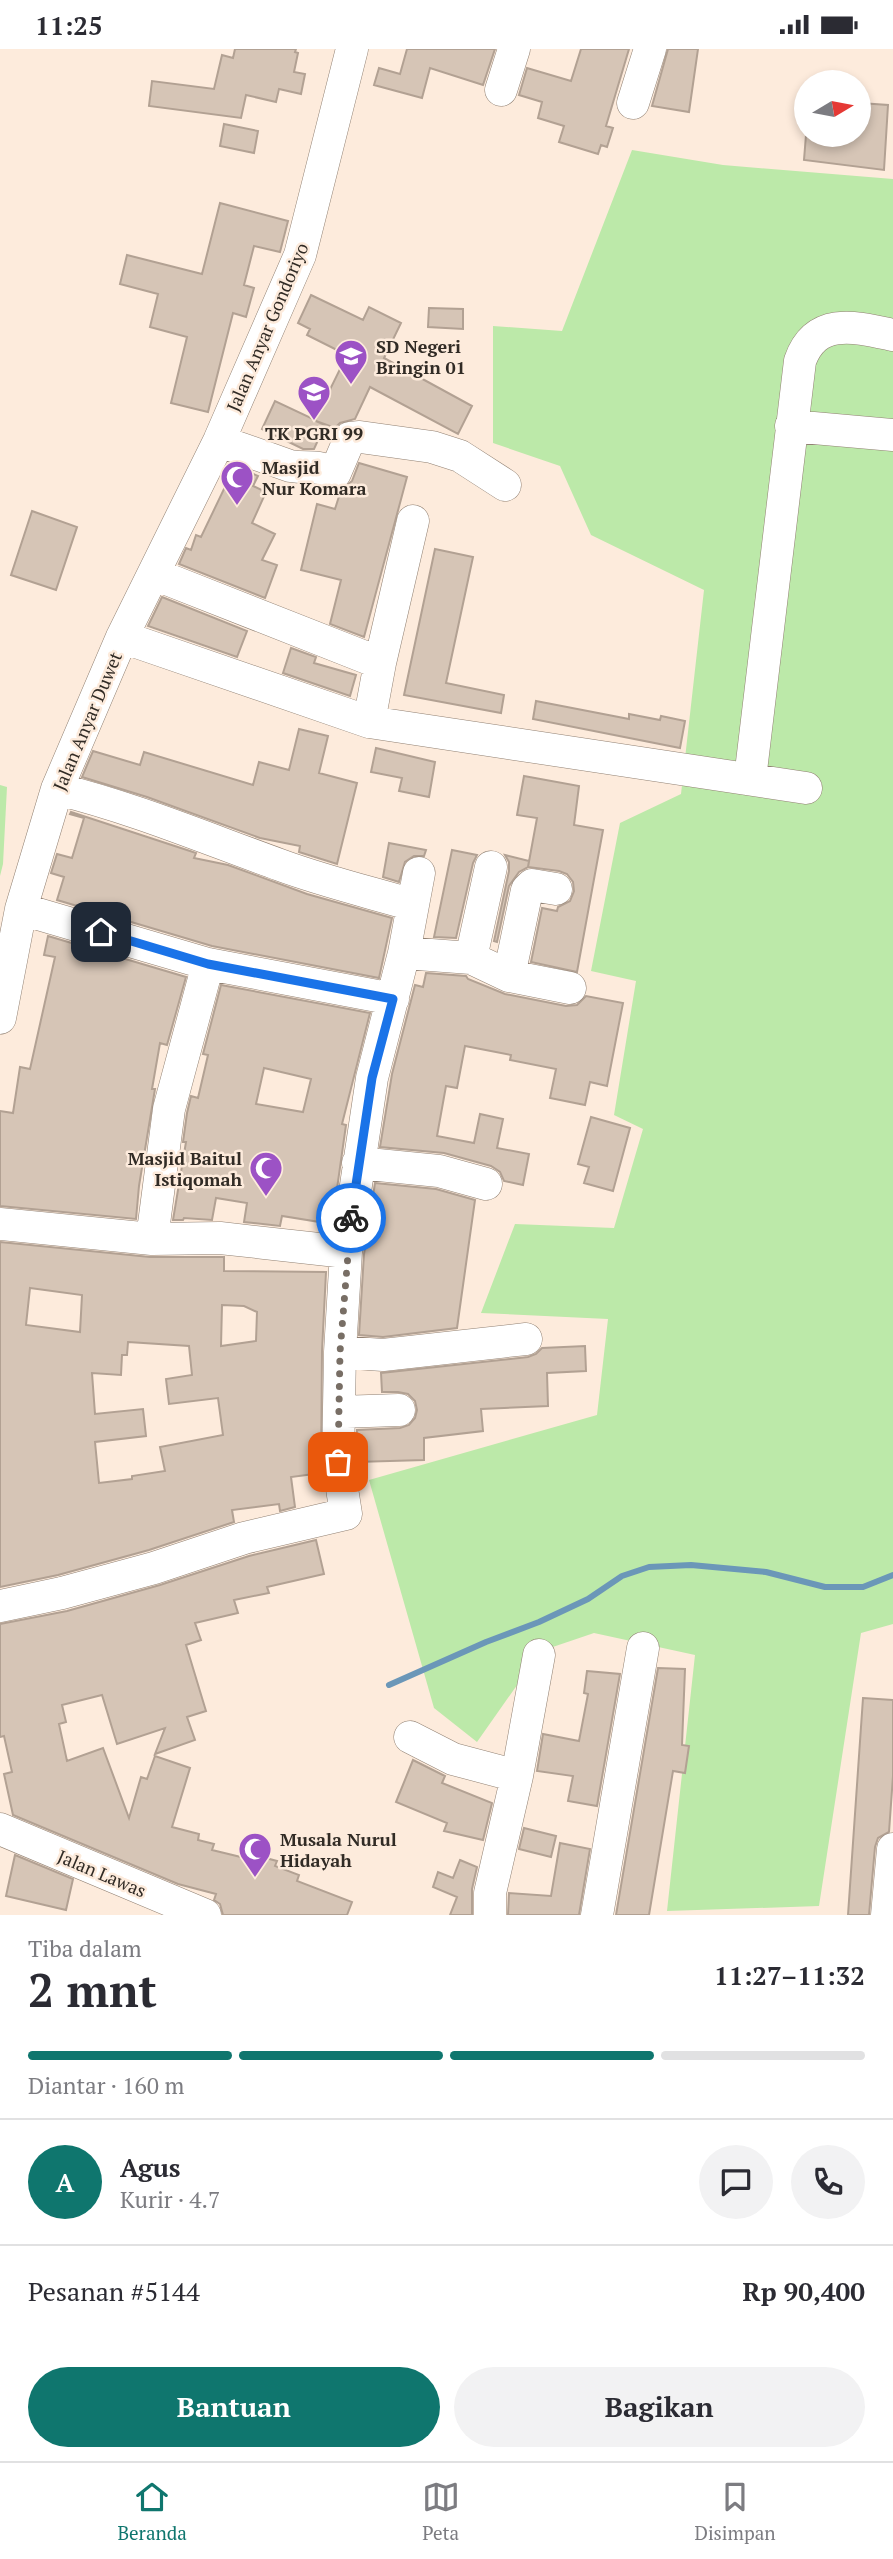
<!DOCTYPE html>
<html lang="id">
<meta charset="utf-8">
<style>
:root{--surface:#fff;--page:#f2f2f3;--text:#2b2b33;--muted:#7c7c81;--line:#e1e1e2;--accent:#0f766e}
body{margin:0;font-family:"PT Serif",serif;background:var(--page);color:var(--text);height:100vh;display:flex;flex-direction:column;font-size:26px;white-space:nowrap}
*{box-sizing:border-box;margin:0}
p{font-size:23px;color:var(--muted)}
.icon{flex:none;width:38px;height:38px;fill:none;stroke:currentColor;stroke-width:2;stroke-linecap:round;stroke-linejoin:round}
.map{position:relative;height:1866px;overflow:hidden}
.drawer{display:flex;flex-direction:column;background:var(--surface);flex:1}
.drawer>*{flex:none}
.needle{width:46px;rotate:80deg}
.buttons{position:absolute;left:794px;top:21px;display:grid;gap:14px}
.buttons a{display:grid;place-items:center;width:77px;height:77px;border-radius:50%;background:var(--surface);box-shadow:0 4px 10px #0003;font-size:35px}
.pin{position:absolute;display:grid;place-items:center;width:60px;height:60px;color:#fff;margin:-30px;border-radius:14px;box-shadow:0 4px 10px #0006}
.courier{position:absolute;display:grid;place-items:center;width:70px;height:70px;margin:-35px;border:5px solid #1a73e8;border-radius:50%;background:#fff;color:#222;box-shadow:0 2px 9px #0007}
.overview em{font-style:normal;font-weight:600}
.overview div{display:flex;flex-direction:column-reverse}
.overview{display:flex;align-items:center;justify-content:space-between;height:119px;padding:0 28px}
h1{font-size:46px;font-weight:600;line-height:52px}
.bar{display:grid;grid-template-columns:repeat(4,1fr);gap:10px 7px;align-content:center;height:84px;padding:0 28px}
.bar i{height:9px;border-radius:5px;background:var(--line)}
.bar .selected{background:var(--accent)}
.bar p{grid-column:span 4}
.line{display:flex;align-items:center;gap:18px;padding:0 28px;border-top:2px solid var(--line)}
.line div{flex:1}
.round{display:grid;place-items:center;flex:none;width:74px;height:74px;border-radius:37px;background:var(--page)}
.cta{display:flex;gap:14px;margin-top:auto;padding:14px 28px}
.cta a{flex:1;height:80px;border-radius:42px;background:var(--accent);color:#fff;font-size:28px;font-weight:600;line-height:80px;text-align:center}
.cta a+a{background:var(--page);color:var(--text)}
.status{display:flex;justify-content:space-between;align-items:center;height:49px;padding:0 35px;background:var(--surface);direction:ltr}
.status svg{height:19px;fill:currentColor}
.tabs{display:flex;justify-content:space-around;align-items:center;height:98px;border-top:2px solid var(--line);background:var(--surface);font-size:19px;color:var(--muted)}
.tabs a{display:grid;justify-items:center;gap:4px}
.tabs .selected{color:var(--accent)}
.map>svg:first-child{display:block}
.green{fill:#bce9a9}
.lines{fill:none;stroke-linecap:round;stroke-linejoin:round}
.stream{stroke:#6b97b8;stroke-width:6}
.building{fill:#d6c5b6;stroke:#b2a193;stroke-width:2;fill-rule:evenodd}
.minor-casing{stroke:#918173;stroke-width:33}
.minor{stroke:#fff;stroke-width:32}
.done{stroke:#786e65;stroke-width:7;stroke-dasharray:0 12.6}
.route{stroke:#1a73e8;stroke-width:9}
.labels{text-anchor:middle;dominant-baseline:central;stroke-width:5;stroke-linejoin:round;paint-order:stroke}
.street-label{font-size:18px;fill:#312b25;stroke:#fdebdc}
.poi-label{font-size:18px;font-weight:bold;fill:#312b25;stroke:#fdebdc;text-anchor:start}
</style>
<div class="status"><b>11:25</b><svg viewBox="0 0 49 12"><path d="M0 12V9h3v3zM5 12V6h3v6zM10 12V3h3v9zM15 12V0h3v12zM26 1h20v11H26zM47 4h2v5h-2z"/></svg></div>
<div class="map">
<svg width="893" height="1866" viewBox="0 0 893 1866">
<rect width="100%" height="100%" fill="#fdebdc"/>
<path class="green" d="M632,101l91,15 170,14v1445l-32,9 -42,273 -152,5 28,-256 -101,-22 -53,18 -64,91 -43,-34 -65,-228 228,-65 11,-96 -127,-6 34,-89 99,4 29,-99 -29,-14 22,-134 -45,-10 29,-148 61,-29 23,-204 -113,-55 -31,-69 -67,-23v-117l69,5z
M0,736l7,2 -4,77 -3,12z"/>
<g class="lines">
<path class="stream" d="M389,1636l97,-43 53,-20 49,-23 34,-23 27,-9 42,-2 75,7 59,15h38l30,-12"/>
</g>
<path class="building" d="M235,0h61l-1,3 3,1 -4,19 11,2 -4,20 -22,-5 -3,13 -30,-7 -5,23 -92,-12 3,-25 62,8 8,-34 11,3z
M407,0h88l-12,36 -53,-17 -8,30 -48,-13 5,-17 21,6z
M581,0h48l-23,77 7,2 -6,19 -6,-2 -3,9 -39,-12 5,-16 -26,-8 4,-16 -23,-7 8,-27 44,13z
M668,0h30l-9,63 -37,-6z
M860,54l28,2 -4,65 -80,-10 2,-25h53z
M224,75l34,7 -4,22 -34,-7z
M220,154l68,18 -8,31 -26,-6 -10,39 10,3 -8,29 -13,-4 -25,99 -37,-9 16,-66 -37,-10 8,-33 -38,-10 7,-29 75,19z
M311,246l52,25 6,-13 32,16 -17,35 88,48 -14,28 -88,-47 -15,32 -15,4 -5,5 -19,-7 9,4 -11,24h-11l-41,-20 13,-28 40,19 32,-65 -40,-20 3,-6 -12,-6z
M429,259l34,1v20l-35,-2z
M359,414l48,14 -43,160 -34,-13 11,-44 -40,-10 16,-66 18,5 6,-19 11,-9z
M235,417l23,10 -5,10 13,6 -14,31 23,11 -13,26 15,5 -12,33 -86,-34 7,-16 5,2 5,-15 5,2z
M32,462l45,16 -21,63 -45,-15z
M435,500l38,8 -27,126 58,12 -3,18 -97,-18z
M162,548l85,34 -10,26 -89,-31z
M291,599l25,9 -2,6 42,12 -6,21 -67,-23z
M536,652l93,18v-5l31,6 1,-4 24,5 -5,27 -147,-29z
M299,680l29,7 -9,37 38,10 -20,81 -38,-12 1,-6 -40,-8 -113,-41 -65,-20 11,-26 47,14 4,-13 109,33 6,-23 30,8z
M376,699l59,14 -6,35 -30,-6 3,-13 -31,-6z
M524,727l55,10 -5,39 29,5 -26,142 -46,-10 11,-54 15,3 1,-4 12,-6 4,-10 -1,-9 -6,-8 -8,-3 -31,-4 9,-49 -20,-3z
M71,763l119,39 6,2 -2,5 34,7 79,29 85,24 -13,60 -167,-32 -155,-46 7,-23 -13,-4 6,-19 15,4 12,-40 -14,-4z
M389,794l37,7 -2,6h-10l-9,6 -6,20 -16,-5z
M452,801l25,5 -4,8 -17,75 -22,-1z
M505,806l24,6 -1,6 -9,5 -10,14 -12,56 -3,-1 15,-70v-9z
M48,887l138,41 -19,68 -7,-2 -8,46h3l-16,97 -3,33 -136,-13v-95l13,2 7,-46 10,2 25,-112 -11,-2z
M426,924l40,3 2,3 37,15 61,12 11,-1 9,-9 37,7 -16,83 -17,-4 -5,23 -35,-7 6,-29 -46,-9 1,-5 -46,-9 -8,42 -11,-2 -9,50 37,7 6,-29 23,5 -6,29 32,6 -6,31 -19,-4 -4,-9 -9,-6 -47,-13 -64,-6 12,-73 23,-89 8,2z
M221,936l149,28 -28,111 4,1 -14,99 -50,-8 -2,10 -36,-4 3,-19 -31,-5 -4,22 -28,-2 -1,2h-10l13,-78h-3l4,-29 4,-17 7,2 10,-43 -5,-1zM264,1019l47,11 -8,33 -47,-8z
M591,1068l39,11 -17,63 -29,-8 5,-16 -11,-3z
M375,1134l61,6 39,11 -18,128 -74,9 -24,-2 5,-81z
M0,1193l150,15h74v14l102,1 -4,79 -1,122 -30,4 4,30 -15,4 -1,-7 -47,6 2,12 -85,28 -91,25 -58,12zM30,1239l52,7 -2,37 -54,-7zM222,1256l22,1 13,6 -1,29 -35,5zM128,1293l61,4 3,29 -26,4 3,25 49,-6 5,37 -63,12 5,24 -33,5v3l-33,4 -4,-41 51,-6 -3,-27 -48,5 -3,-41 29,2 1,-20h5z
M585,1297l1,25 -39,2 1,33 -67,3 2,22 -59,7v22l-68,2 1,-32 43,-2 9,-3 6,-7 2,-8 -2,-9 -7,-7 -10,-2h-16l-1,-19 147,-16 8,-3 6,-6z
M316,1491l8,34 -57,13 2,6 -35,7 4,13 -43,10 6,17 -15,5 20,66 -19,6 8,23 -40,14 10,-26 -48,16 -15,-49 -40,10 4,17 -7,2 8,37 36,-13 26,70 12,-41 6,2 8,-23 35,12 -18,59 27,7 -1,6 16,4 -2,6 33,8 2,-5 30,8 -2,5 24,9 -2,6 55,21 -5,13h-124l-3,-11 -6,-4 2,-6 -38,-10 -165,-69 -9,-41 8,-2 -8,-36 -4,1v-113l67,-13 93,-26 89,-29z
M658,1619l27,1 -3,76 7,1 -4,27 -12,-2 -24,144h-33z
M587,1622l33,3 -23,132 -29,-5 5,-25 -36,-5 6,-37 36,7 9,-47 -4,-1z
M863,1649l30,2v76l-4,56 -11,6 -3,9 -6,68h-21z
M413,1711l32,16 -3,7 50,20 -9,37 -39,-9 3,-8 -51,-21z
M524,1779l32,8 -5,21 -32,-8z
M560,1794l30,6 -11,66h-71l1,-22 42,3z
M15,1806l58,24 -7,31 -60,-14z
M460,1811l17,7 -5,22v26h-22l7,-18 -24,-10 5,-15 15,6z"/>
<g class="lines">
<defs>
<path id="minor" d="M501,41l13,-41
M633,54l17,-54
M791,377l102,9
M219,392l71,25c20,3 24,-2 45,7l15,-35 10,-1 72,10 28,9 45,29
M154,525l226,89 -11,59 437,66
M122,588l247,85
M380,614l33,-142
M750,730l50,-418c16,-45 56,-34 93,-26
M57,740c77,19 148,49 223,76 43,16 89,27 133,40
M21,860l187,55 185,35
M404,904l67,5 38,18 61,12
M471,909l20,-91
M509,927l18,-86 5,-5 24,4
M0,969l21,-109 36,-120 65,-152 97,-196 81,-186 52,-206
M358,1114l81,8 47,13
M0,1175l152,15 68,-1 126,14
M152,1190l17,-130 39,-145
M340,1303l43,3 143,-16
M339,1363l60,-2
M0,1557l62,-13 92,-25 90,-30 102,-24 -8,-51 2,-111 6,-100 26,-174 32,-125 15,-80
M410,1688l43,22 64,17
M0,1780l205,86
M490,1866v-22l27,-117 22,-121
M597,1866l46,-267
M887,1866l6,-66"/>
</defs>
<use href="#minor" class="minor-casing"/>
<use href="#minor" class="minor"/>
</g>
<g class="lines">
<path class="done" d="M338,1413l2,-110 11,-134"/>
<path class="route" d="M101,883l107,32 185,35 -21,79 -21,140"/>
</g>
<defs>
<symbol id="school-pin" viewBox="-11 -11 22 30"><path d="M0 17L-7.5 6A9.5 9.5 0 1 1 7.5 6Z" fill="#9c52c5" stroke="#fdebdc"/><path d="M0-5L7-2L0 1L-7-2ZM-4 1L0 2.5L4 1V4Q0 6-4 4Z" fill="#fff"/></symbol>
<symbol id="mosque-pin" viewBox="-11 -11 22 30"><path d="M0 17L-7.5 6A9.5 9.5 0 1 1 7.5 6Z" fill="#9c52c5" stroke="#fdebdc"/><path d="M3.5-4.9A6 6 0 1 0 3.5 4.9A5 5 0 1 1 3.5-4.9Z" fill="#fff"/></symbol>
</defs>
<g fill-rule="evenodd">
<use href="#school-pin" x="332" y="288" width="38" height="52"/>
<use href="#school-pin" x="295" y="324" width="38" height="52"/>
<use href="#mosque-pin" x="218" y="409" width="38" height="52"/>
<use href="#mosque-pin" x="247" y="1100" width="38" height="52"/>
<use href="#mosque-pin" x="236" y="1781" width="38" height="52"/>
</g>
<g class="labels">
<g class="street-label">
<text transform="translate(267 278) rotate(-67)">Jalan Anyar Gondoriyo</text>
<text transform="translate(87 672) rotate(-67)">Jalan Anyar Duwet</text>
<text transform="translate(102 1824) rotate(23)">Jalan Lawas</text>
</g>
<g class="poi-label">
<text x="376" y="297">SD Negeri<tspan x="376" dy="21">Bringin 01</tspan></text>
<text x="314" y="384" text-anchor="middle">TK PGRI 99</text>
<text x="262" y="418">Masjid<tspan x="262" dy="21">Nur Komara</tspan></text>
<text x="242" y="1109" text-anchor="end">Masjid Baitul<tspan x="242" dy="21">Istiqomah</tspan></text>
<text x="280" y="1790">Musala Nurul<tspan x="280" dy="21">Hidayah</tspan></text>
</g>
</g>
</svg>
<div class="buttons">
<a><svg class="needle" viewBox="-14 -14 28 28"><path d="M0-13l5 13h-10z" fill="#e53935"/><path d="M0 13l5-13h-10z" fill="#7c7c81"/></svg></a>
</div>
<div class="pin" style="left:338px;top:1413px;background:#ea580c"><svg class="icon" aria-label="bag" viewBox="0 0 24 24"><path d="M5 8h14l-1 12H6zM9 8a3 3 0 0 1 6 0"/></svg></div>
<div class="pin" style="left:101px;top:883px;background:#1f2937"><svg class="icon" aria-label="home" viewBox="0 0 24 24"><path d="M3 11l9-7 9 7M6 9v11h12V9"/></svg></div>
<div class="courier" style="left:351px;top:1169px"><svg class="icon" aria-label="bike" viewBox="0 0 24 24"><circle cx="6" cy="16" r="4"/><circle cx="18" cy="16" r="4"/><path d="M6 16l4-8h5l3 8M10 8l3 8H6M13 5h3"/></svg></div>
</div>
<section class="drawer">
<div class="overview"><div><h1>2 mnt</h1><p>Tiba dalam</p></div><em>11:27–11:32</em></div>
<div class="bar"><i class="selected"></i><i class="selected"></i><i class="selected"></i><i></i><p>Diantar · 160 m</p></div>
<div class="line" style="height:126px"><b class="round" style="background:var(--accent);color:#fff">A</b><div><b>Agus</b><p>Kurir · 4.7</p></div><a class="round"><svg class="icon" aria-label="chat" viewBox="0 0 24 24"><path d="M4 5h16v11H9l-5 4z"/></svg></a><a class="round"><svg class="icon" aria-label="phone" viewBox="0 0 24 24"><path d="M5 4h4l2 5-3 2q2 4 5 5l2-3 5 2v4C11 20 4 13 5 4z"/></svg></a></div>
<div class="line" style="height:91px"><div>Pesanan #5144</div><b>Rp 90,400</b></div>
<div class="cta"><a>Bantuan</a><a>Bagikan</a></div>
</section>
<nav class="tabs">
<a class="selected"><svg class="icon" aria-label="home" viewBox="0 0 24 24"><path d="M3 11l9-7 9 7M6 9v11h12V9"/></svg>Beranda</a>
<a><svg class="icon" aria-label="map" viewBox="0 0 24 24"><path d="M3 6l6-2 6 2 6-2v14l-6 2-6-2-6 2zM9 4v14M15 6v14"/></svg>Peta</a>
<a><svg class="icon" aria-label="saved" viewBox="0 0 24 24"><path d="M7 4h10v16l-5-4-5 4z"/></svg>Disimpan</a>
</nav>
